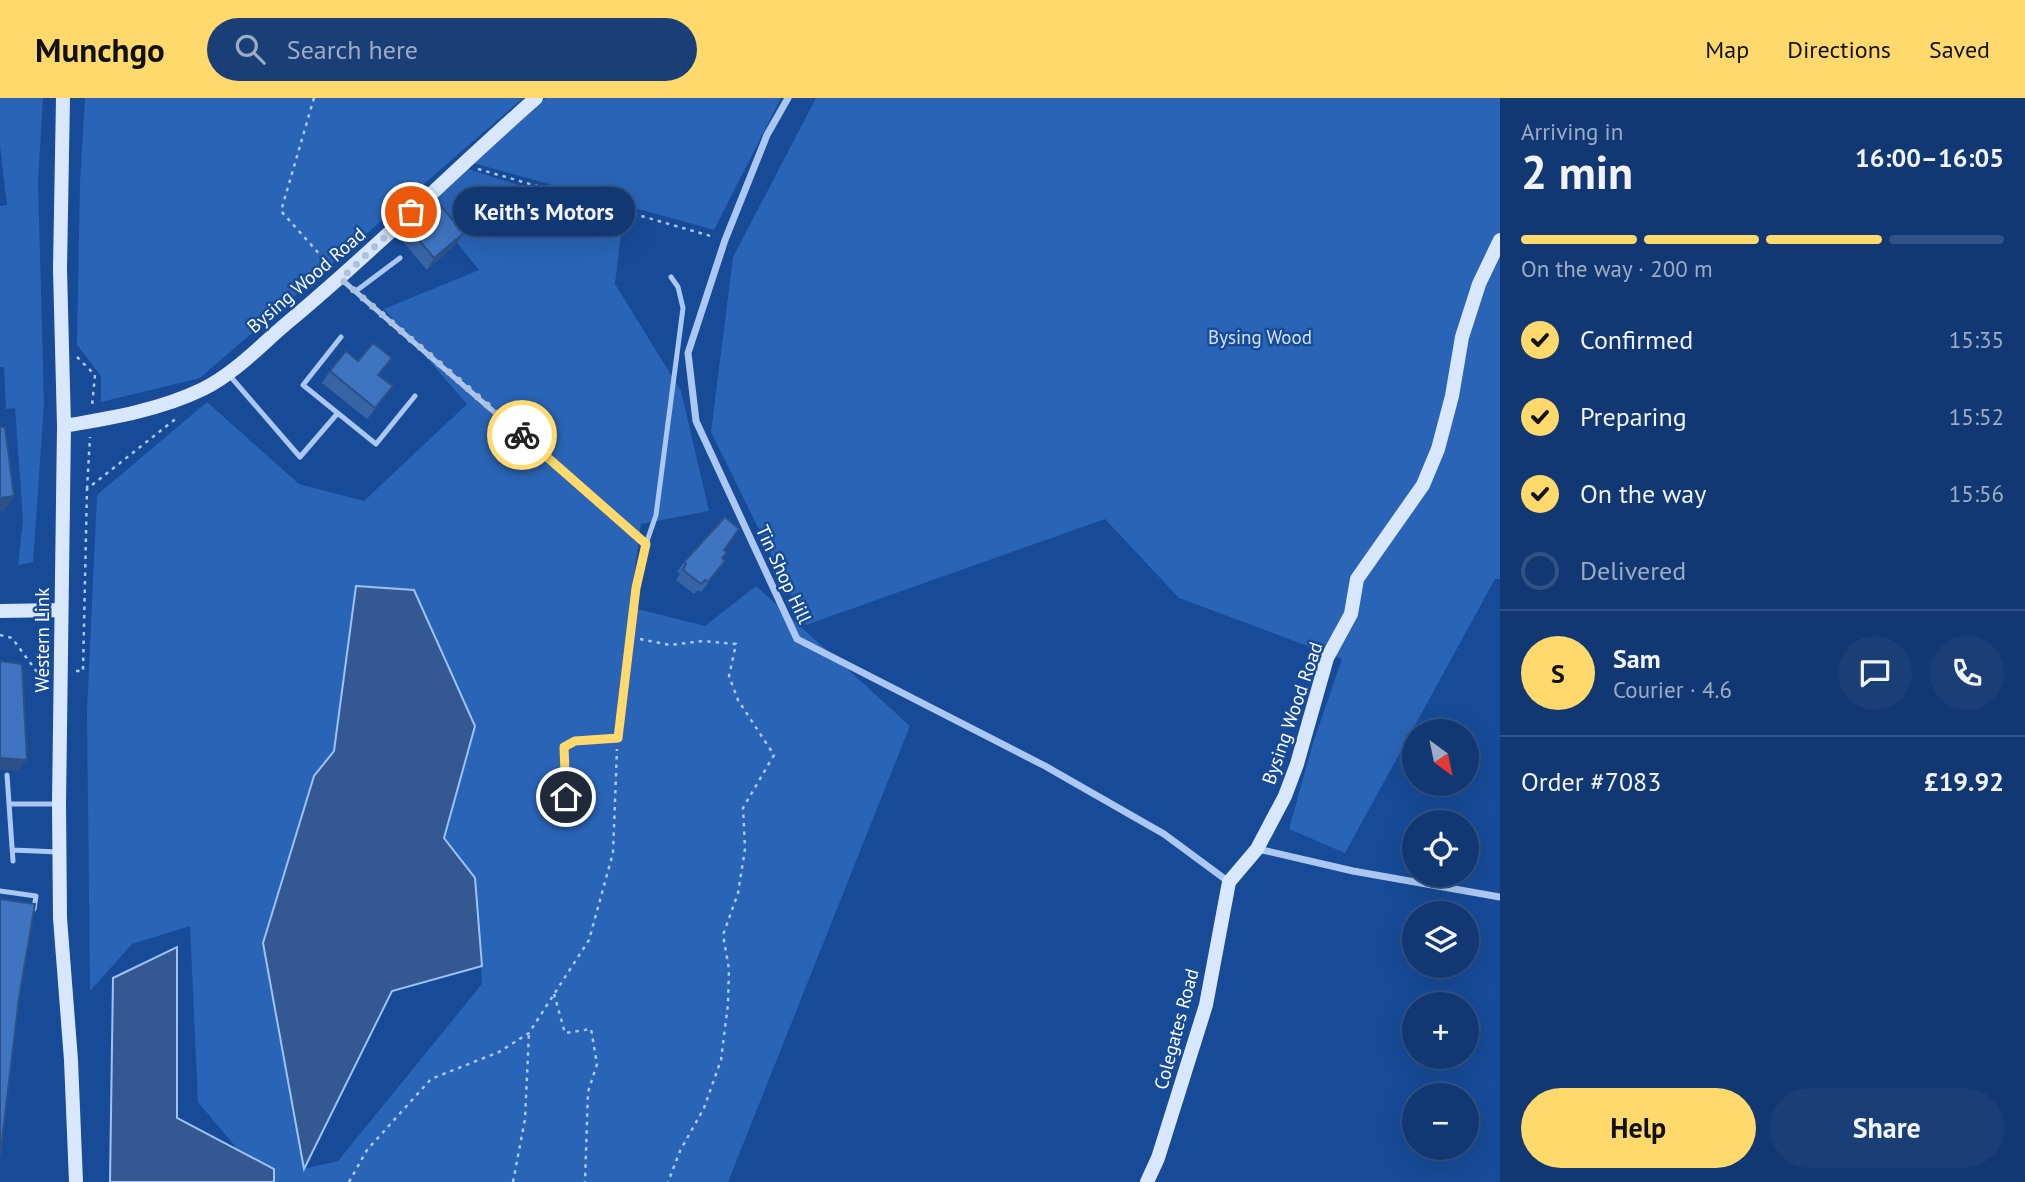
<!DOCTYPE html>
<meta charset="utf-8">
<style>
:root{--surface:#113872;--page:#1a3f77;--text:#f1f3f6;--muted:#9cacc4;--line:#305284;--accent:#ffd96b}
body{margin:0;font-family:"PT Sans",sans-serif;background:var(--page);color:var(--text);height:100vh;display:flex;flex-direction:column;font-size:26px;white-space:nowrap}
*{box-sizing:border-box;margin:0}
p{font-size:23px;color:var(--muted)}
.icon{flex:none;width:38px;height:38px;fill:none;stroke:currentColor;stroke-width:2;stroke-linecap:round;stroke-linejoin:round}
.map{position:relative;flex:1;overflow:hidden}
.panel{display:flex;flex-direction:column;background:var(--surface);width:525px}
.panel>*{flex:none}
.needle{width:46px;rotate:147deg}
.tools{position:absolute;left:1402px;top:621px;display:grid;gap:14px}
.tools a{display:grid;place-items:center;width:77px;height:77px;border-radius:50%;background:var(--surface);box-shadow:0 7px 28px #0002,0 0 0 2px var(--line);font-size:35px}
.pin{position:absolute;display:grid;place-items:center;width:60px;height:60px;color:#fff;margin:-30px;border:4px solid #fff;border-radius:50%;box-shadow:0 2px 7px #0007}
.courier{position:absolute;display:grid;place-items:center;width:70px;height:70px;margin:-35px;border:5px solid #ffd96b;border-radius:50%;background:#fff;color:#222;box-shadow:0 2px 9px #0007}
.bubble{position:absolute;height:49px;border-radius:24px;background:var(--surface);box-shadow:0 7px 28px #0002,0 0 0 2px var(--line);font-size:23px;font-weight:800;line-height:49px;text-align:center}
.overview em{font-style:normal;font-weight:800}
.overview div{display:flex;flex-direction:column-reverse}
.overview{display:flex;align-items:center;justify-content:space-between;height:119px;padding:0 21px}
h1{font-size:46px;font-weight:800;line-height:52px}
.bar{display:grid;grid-template-columns:repeat(4,1fr);gap:10px 7px;align-content:center;height:84px;padding:0 21px}
.bar i{height:9px;border-radius:5px;background:var(--line)}
.bar .selected{background:var(--accent)}
.bar p{grid-column:span 4}
.line{display:flex;align-items:center;gap:18px;padding:0 21px;border-top:2px solid var(--line)}
.line div{flex:1}
.round{display:grid;place-items:center;flex:none;width:74px;height:74px;border-radius:37px;background:var(--page)}
ol{padding:0 21px;list-style:none}
li{display:flex;align-items:center;gap:21px;height:77px}
li p{margin-inline-start:auto}
li .icon{padding:7px;border-radius:50%;background:var(--accent);color:#111;stroke-width:4}
li:last-child{color:var(--muted)}
li i{width:38px;height:38px;border:4px solid var(--line);border-radius:50%}
.button{display:flex;gap:14px;margin-top:auto;padding:14px 21px}
.button a{flex:1;height:80px;border-radius:42px;background:var(--accent);color:#111;font-size:28px;font-weight:800;line-height:80px;text-align:center}
.button a+a{background:var(--page);color:var(--text)}
header{display:flex;align-items:center;gap:42px;box-sizing:border-box;height:98px;padding:0 35px;background:var(--accent);color:#111}
header strong{font-size:33px}
nav{display:flex;gap:38px;margin-inline-start:auto;font-size:24px}
.search{width:490px;height:63px;background:var(--page);display:flex;align-items:center;gap:18px;box-sizing:border-box;padding:0 24px;border-radius:38px;color:var(--muted);font-size:26px}
main{display:flex;flex:1;min-height:0}
.map>svg:first-child{display:block}
.green{fill:#2a64b6;fill-rule:evenodd}
.water{fill:#345992;stroke:#9dc2f4;stroke-width:2}
.lines{fill:none;stroke-linecap:round;stroke-linejoin:round}
.path{stroke:#aac8f2;stroke-width:2.5;stroke-dasharray:3.5 5;stroke-linecap:butt}
.lane{stroke:#aac8f2;stroke-width:5}
.street{stroke:#aac8f2;stroke-width:7}
.secondary{stroke:#d9e7fc;stroke-width:14}
.wall{fill:#3664a5}
.shaded-wall{fill:#2c5186}
.building{fill:#3f74c0;stroke:#2c5186;stroke-width:2}
.done{stroke:#aec0db;stroke-width:7;stroke-dasharray:0 12.6}
.route{stroke:#ffd96b;stroke-width:9}
.labels{text-anchor:middle;dominant-baseline:central;stroke-width:5;stroke-linejoin:round;paint-order:stroke}
.street-label{font-size:19px;fill:#fff;stroke:#174b98}
.park-label{font-size:19px;fill:#d2e4fc;stroke:#174b98}
</style>
<header>
<strong>Munchgo</strong>
<div class="search"><svg class="icon" aria-label="search" viewBox="0 0 24 24"><circle cx="10" cy="10" r="6"/><path d="M15 15l6 6"/></svg>Search here</div>
<nav><a>Map</a><a>Directions</a><a>Saved</a></nav>
</header>
<main>
<div class="map">
<svg width="1500" height="1084" viewBox="0 0 1500 1084">
<rect width="100%" height="100%" fill="#174b98"/>
<path class="green" d="M0,0h43l-5,82 6,224 -11,158 -15,3 5,-45 -8,-112 -9,1 -2,-42h-4v-161l7,-1 -7,-59z
M85,0h438l-323,280 -99,24v-26l-24,-31 3,-163z
M546,0h235l-67,132 -241,-67z
M816,0h684v481h-5l-150,274 -56,-24 24,-86 29,-84 -163,-61 -74,-79 -299,106 -95,-193 22,-175z
M468,71l155,49 -8,66 66,107 28,120 -68,13 -11,83 75,19 51,-40 154,140 -182,456h-463l-67,-80 -8,-176 -58,18 -42,47 -3,-279 10,-217 110,-93 92,82 65,17 103,-97 -83,-95 95,-39 -54,-67zM475,628l-31,112 31,40 7,106 -144,177 -34,8 10,-393 20,-25z"/>
<path class="water" d="M356,488l58,4 61,136 -31,112 31,40 7,88 -90,25 -88,178 -41,-226 51,-167 20,-25z
M177,849v171l97,51v13h-164l3,-204z"/>
<g class="lines">
<path class="path" d="M314,0l-33,113 49,55
M478,71l236,68
M77,259l18,18 -3,31
M87,391l3,-52
M0,537l12,3 25,34h8
M640,541l30,6 33,-4 33,3 -7,32 9,24 36,55 -31,53 2,41 -7,44 -15,42 6,34 -1,35 -7,56 -17,48 -24,43 -12,31
M76,573h7l4,-182 91,-72
M554,896l11,39 26,-4 6,35 -9,28 -3,90
M349,1084l18,-32 64,-71 68,-27 30,-19 60,-93 24,-87 4,-104
M513,1084l12,-63 4,-86"/>
<path class="lane" d="M341,181l305,265 -10,44 -18,150 -44,3 -10,6 3,75
M356,193l44,-33
M341,239l-38,48 73,59 39,-48
M230,278l70,81 37,-43
M646,446l10,-29 27,-207 -5,-21 -7,-10
M7,677l6,86
M9,706h50
M13,752l45,2
M0,793l36,5 -2,13"/>
<path class="street" d="M788,0l-21,37 -42,105 -37,113 8,68 101,218 248,127 119,68 65,48
M1258,751l95,22 147,26"/>
<path class="secondary" d="M63,0l-3,171 4,157 -5,378 1,114 11,142 5,122
M64,328c47,-8 96,-16 139,-37 31,-15 58,-44 84,-66 86,-71 165,-151 249,-225
M0,513l61,-1
M1147,1084l11,-24 48,-153 23,-123 28,-33 28,-53 12,-32 30,-106 24,-44 6,-35 66,-94 15,-36 14,-53 10,-59 17,-53 21,-44"/>
</g>
<path class="wall" d="M407,128l49,18 -29,26 -28,-33z
M358,263l26,8 -5,6 6,22 -18,22 -45,-36 8,-12z
M724,452l3,3 -5,6 3,2 -24,31 -3,-2 -4,4 -18,-14 4,-6 -3,-2 7,-10z"/>
<path class="shaded-wall" d="M464,135l-8,11 -29,26 7,-12z
M14,398l-10,15h-4v-13z
M0,659l27,3 -8,11 -19,-2z"/>
<path class="building" d="M435,101l29,34 -30,25 -27,-32z
M373,245l19,15 -14,17 15,11 -18,22 -45,-37 16,-20 12,10z
M0,329h5l9,69 -14,2z
M725,419l14,12 -15,21 3,3 -5,5 3,3 -17,21 -3,-2 -4,4 -18,-14 3,-6 -2,-2z
M0,563l22,3 5,96 -27,-2z
M0,801l35,5 -16,94 -19,159z"/>
<g class="lines">
<path class="done" d="M411,114l-70,67 181,156"/>
<path class="route" d="M522,337l124,109 -10,44 -18,150 -43,3 -11,6 2,50"/>
</g>
<g class="labels">
<g class="street-label">
<text transform="translate(306 182) rotate(-41)">Bysing Wood Road</text>
<text transform="translate(784 476) rotate(65)">Tin Shop Hill</text>
<text transform="translate(42 542) rotate(-90)">Western Link</text>
<text transform="translate(1292 615) rotate(-71)">Bysing Wood Road</text>
<text transform="translate(1176 931) rotate(-75)">Colegates Road</text>
</g>
<g class="park-label">
<text x="1260" y="239">Bysing Wood</text>
</g>
</g>
</svg>
<div class="tools">
<a><svg class="needle" viewBox="-14 -14 28 28"><path d="M0-13l5 13h-10z" fill="#e53935"/><path d="M0 13l5-13h-10z" fill="#9cacc4"/></svg></a>
<a><svg class="icon" aria-label="locate" viewBox="0 0 24 24"><circle cx="12" cy="12" r="6"/><path d="M12 2v4M12 18v4M2 12h4M18 12h4"/></svg></a>
<a><svg class="icon" aria-label="layers" viewBox="0 0 24 24"><path d="M12 4l9 5-9 5-9-5zM3 14l9 5 9-5"/></svg></a>
<a>+</a>
<a>−</a>
</div>
<div class="pin" style="left:411px;top:114px;background:#ea580c"><svg class="icon" aria-label="bag" viewBox="0 0 24 24"><path d="M5 8h14l-1 12H6zM9 8a3 3 0 0 1 6 0"/></svg></div>
<div class="pin" style="left:566px;top:699px;background:#1f2937"><svg class="icon" aria-label="home" viewBox="0 0 24 24"><path d="M3 11l9-7 9 7M6 9v11h12V9"/></svg></div>
<div class="courier" style="left:522px;top:337px"><svg class="icon" aria-label="bike" viewBox="0 0 24 24"><circle cx="6" cy="16" r="4"/><circle cx="18" cy="16" r="4"/><path d="M6 16l4-8h5l3 8M10 8l3 8H6M13 5h3"/></svg></div>
<div class="bubble" style="left:453px;top:89px;width:182px">Keith's Motors</div>
</div>
<section class="panel">
<div class="overview"><div><h1>2 min</h1><p>Arriving in</p></div><em>16:00–16:05</em></div>
<div class="bar"><i class="selected"></i><i class="selected"></i><i class="selected"></i><i></i><p>On the way · 200 m</p></div>
<ol>
<li><svg class="icon" aria-label="check" viewBox="0 0 24 24"><path d="M5 12l5 5 9-10"/></svg>Confirmed<p>15:35</p></li>
<li><svg class="icon" aria-label="check" viewBox="0 0 24 24"><path d="M5 12l5 5 9-10"/></svg>Preparing<p>15:52</p></li>
<li><svg class="icon" aria-label="check" viewBox="0 0 24 24"><path d="M5 12l5 5 9-10"/></svg>On the way<p>15:56</p></li>
<li><i></i>Delivered</li>
</ol>
<div class="line" style="height:126px"><b class="round" style="background:var(--accent);color:#111">S</b><div><b>Sam</b><p>Courier · 4.6</p></div><a class="round"><svg class="icon" aria-label="chat" viewBox="0 0 24 24"><path d="M4 5h16v11H9l-5 4z"/></svg></a><a class="round"><svg class="icon" aria-label="phone" viewBox="0 0 24 24"><path d="M5 4h4l2 5-3 2q2 4 5 5l2-3 5 2v4C11 20 4 13 5 4z"/></svg></a></div>
<div class="line" style="height:91px"><div>Order #7083</div><b>£19.92</b></div>
<div class="button"><a>Help</a><a>Share</a></div>
</section>
</main>
